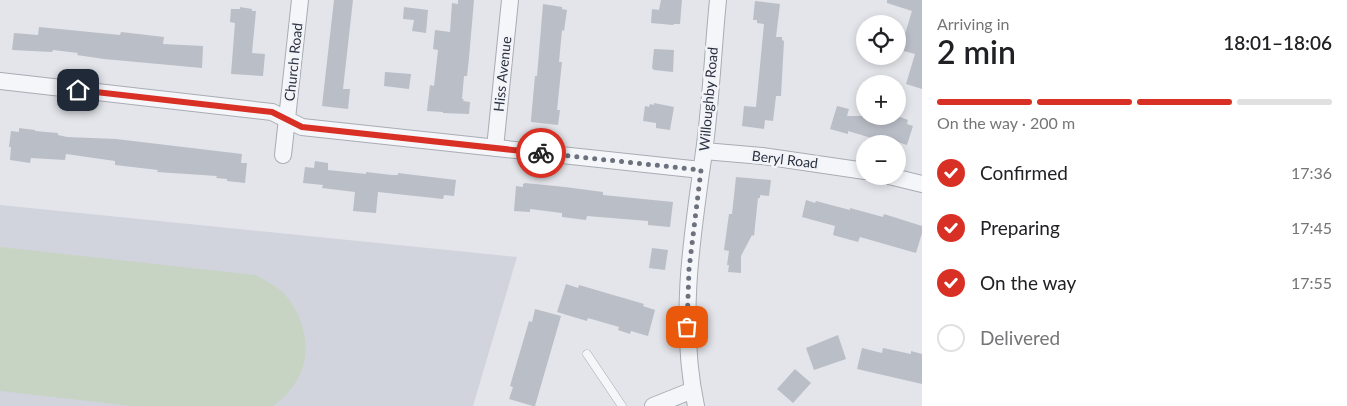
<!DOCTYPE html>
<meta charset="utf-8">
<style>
:root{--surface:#fff;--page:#f6f6f6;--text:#202124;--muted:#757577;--line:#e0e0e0;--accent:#d93025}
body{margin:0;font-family:Lato,sans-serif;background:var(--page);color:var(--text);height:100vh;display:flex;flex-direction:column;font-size:19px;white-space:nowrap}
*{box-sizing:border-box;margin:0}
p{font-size:16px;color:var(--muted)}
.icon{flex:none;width:28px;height:28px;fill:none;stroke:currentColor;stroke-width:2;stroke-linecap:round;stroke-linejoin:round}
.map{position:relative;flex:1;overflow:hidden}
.details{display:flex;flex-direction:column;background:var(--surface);width:425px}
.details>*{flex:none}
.tools{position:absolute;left:856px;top:15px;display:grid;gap:10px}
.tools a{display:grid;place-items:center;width:50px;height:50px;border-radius:50%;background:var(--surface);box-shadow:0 2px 8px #0003;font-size:25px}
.pin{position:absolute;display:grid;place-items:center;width:42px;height:42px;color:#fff;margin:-21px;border-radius:10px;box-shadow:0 2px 8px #0006}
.courier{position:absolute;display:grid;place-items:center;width:50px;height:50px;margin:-25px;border:4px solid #d93025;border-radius:50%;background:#fff;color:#222;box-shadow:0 1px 6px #0007}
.headline em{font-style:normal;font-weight:600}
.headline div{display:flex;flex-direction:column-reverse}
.headline{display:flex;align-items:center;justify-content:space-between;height:85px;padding:0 15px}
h1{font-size:32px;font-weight:600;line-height:38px}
.bar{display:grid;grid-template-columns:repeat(4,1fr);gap:8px 5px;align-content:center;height:60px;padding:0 15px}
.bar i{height:6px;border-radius:4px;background:var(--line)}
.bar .current{background:var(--accent)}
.bar p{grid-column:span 4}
ol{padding:0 15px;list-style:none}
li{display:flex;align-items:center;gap:15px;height:55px}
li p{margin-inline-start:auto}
li .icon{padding:5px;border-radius:50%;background:var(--accent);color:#fff;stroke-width:4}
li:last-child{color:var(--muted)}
li i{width:28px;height:28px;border:2px solid var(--line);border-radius:50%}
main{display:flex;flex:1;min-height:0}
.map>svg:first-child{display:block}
.built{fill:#d1d4dc}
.green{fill:#c7d4c4}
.building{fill:#babec7}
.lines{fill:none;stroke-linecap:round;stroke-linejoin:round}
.lane-casing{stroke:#a8acb4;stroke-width:9}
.street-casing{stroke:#a8acb4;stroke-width:18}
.lane{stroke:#f5f6f9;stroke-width:8}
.street{stroke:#f5f6f9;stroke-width:16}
.done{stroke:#6b717d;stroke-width:5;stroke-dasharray:0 9}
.route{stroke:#d93025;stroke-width:6}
.labels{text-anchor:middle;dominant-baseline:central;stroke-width:5;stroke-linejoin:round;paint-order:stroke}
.street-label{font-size:14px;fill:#2b3242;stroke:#f2f4f8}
</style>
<main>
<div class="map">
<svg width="922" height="406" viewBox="0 0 922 406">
<rect width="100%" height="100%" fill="#e3e5ea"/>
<path class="built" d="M0,205l517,52 -44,149h-473z"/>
<path class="green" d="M0,247l255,28c7,4 15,7 21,12 11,7 18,19 23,30 15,36 4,67 -26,89h-141l-132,-15z"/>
<path class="building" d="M334,0h19l-10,89h7l-2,20 -26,-3z
M458,0h16l-5,58 -2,18h-3l-2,23h2l-1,2 7,1 -1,12 -26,-1v-1l-16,-1 3,-26 4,1 4,-36 -5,-1 2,-19 15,2 2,-29 6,1z
M661,0h21l-2,24h-6l-1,1 -22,-2 1,-14 7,1z
M887,0h35v89l-16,-5 9,-30 -15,-4 12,-39 -25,-8z
M755,1l25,3 -4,33h6v3l2,1 -3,55h-5l-3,25 -8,-1 -1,9 -22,-3 2,-20 12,1 8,-83 -7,-1v-3h-4z
M543,4l19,3v2l5,1 -3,21 -2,-1 -3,32h3l-5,48h3l-2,15 -27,-3v-2l4,-44h2z
M240,7l12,2v2h4l-4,42 13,1 -2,22 -32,-2 4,-51 -5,-1 1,-13h9z
M404,7l24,3 -2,23 -14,-2 2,-11 -11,-1z
M39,27l81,8 1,-3 43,5 -1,7 40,2 -1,22 -98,-9 -27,-4 1,-2 -25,-3 -1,2 -40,-2 2,-17 24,2z
M654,49l20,1 -1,22 -19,-2 -2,-2z
M385,72l26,2 -2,15 -25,-3z
M654,103l20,4 -4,23 -14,-2v-5l-13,-2 2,-15 4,1 1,-3 4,1z
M837,106l12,3 -2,7h51l10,4 -1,4 6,2 -6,19 -28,-9 -1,4 -30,-9v3l-18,-5z
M19,128l16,2v1l23,2v2l9,2 49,2 126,15 -1,9h6l-2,20 -18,-2v-2l-11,-1 1,-2 -60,-4 1,-2 -43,-5v-4l-49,-7 -1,6 -34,-2 -1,5 -20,-3 1,-13h-2l2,-16 8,1z
M315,161l13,2v7l38,4v-2l26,3h6v-2l58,7 -2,16 -10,-1 -1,4 -65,-7 -2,21 -23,-2 2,-19 -33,-4 1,-3 -20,-2 2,-16 9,1z
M736,177l35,3 -2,16 -9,-1v3h-2l-4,38 -2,-1 -11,21v17l-13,-1 1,-7h-2l2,-14 -5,-1 5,-36h3z
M525,183l40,4 38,5v3l70,7 -3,25 -22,-2v-4l-61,-5 -1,4 -24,-3v-4l-32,-4v3l-16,-1 2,-25 7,1v-3z
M806,200l9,3 1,-2 34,9v-2l33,9 1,-3 38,12v7l-6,20 -56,-16 -2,5 -25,-7 2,-9 -33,-9z
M652,248l16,2 -3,20 -16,-2z
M566,284l12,4 1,-3 65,19 -1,2 12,4 -7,26 -17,-5 -1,3 -12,-4 1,-3 -31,-9 -1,3 -30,-9z
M535,309l26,7 -26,90h-2l-24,-7 4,-12 -3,-1 19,-65 3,1z
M838,335l8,24 -32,11 -8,-22z
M862,348l20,5 1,-5 28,6v-3l11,3v30l-65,-15z
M795,369l16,14 -18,20 -16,-14z"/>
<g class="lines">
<defs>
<path id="lane" d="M587,354l35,52"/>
<path id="street" d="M0,81l272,31 30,15 399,43
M495,148l15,-148
M704,151l58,5 103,15
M283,155l17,-155
M889,176l33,8
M653,406l40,-16
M696,406c-18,-85 -4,-170 8,-254 7,-50 9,-102 14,-152"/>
</defs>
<use href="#lane" class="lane-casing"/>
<use href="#street" class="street-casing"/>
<use href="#lane" class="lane"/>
<use href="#street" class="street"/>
</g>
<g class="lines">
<path class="done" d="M541,153l160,17 -12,99 -2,58"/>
<path class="route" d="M78,90l194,22 30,15 239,26"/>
</g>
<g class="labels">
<g class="street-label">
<text transform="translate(293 62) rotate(-84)">Church Road</text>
<text transform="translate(502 74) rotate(-84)">Hiss Avenue</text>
<text transform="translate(708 99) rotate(-85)">Willoughby Road</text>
<text transform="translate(785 159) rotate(7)">Beryl Road</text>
</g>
</g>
</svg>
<div class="tools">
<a><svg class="icon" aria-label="locate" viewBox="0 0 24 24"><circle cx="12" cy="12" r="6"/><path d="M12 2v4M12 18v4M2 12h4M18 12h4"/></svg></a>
<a>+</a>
<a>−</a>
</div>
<div class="pin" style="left:687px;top:327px;background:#ea580c"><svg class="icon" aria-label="bag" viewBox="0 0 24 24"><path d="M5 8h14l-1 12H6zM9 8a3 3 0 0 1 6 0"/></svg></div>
<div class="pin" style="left:78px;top:90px;background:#1f2937"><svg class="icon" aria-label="home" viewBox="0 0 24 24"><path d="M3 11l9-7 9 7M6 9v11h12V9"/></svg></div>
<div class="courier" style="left:541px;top:153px"><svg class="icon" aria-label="bike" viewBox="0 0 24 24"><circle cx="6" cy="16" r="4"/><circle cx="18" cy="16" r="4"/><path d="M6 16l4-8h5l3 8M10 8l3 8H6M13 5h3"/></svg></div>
</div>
<section class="details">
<div class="headline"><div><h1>2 min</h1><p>Arriving in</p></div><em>18:01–18:06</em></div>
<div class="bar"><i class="current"></i><i class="current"></i><i class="current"></i><i></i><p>On the way · 200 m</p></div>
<ol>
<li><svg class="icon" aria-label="check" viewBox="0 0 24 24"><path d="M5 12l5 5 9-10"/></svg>Confirmed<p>17:36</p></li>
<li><svg class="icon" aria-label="check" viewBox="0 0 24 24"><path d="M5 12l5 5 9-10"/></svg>Preparing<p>17:45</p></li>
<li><svg class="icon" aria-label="check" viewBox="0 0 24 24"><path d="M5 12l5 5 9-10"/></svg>On the way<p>17:55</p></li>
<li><i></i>Delivered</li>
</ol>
</section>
</main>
